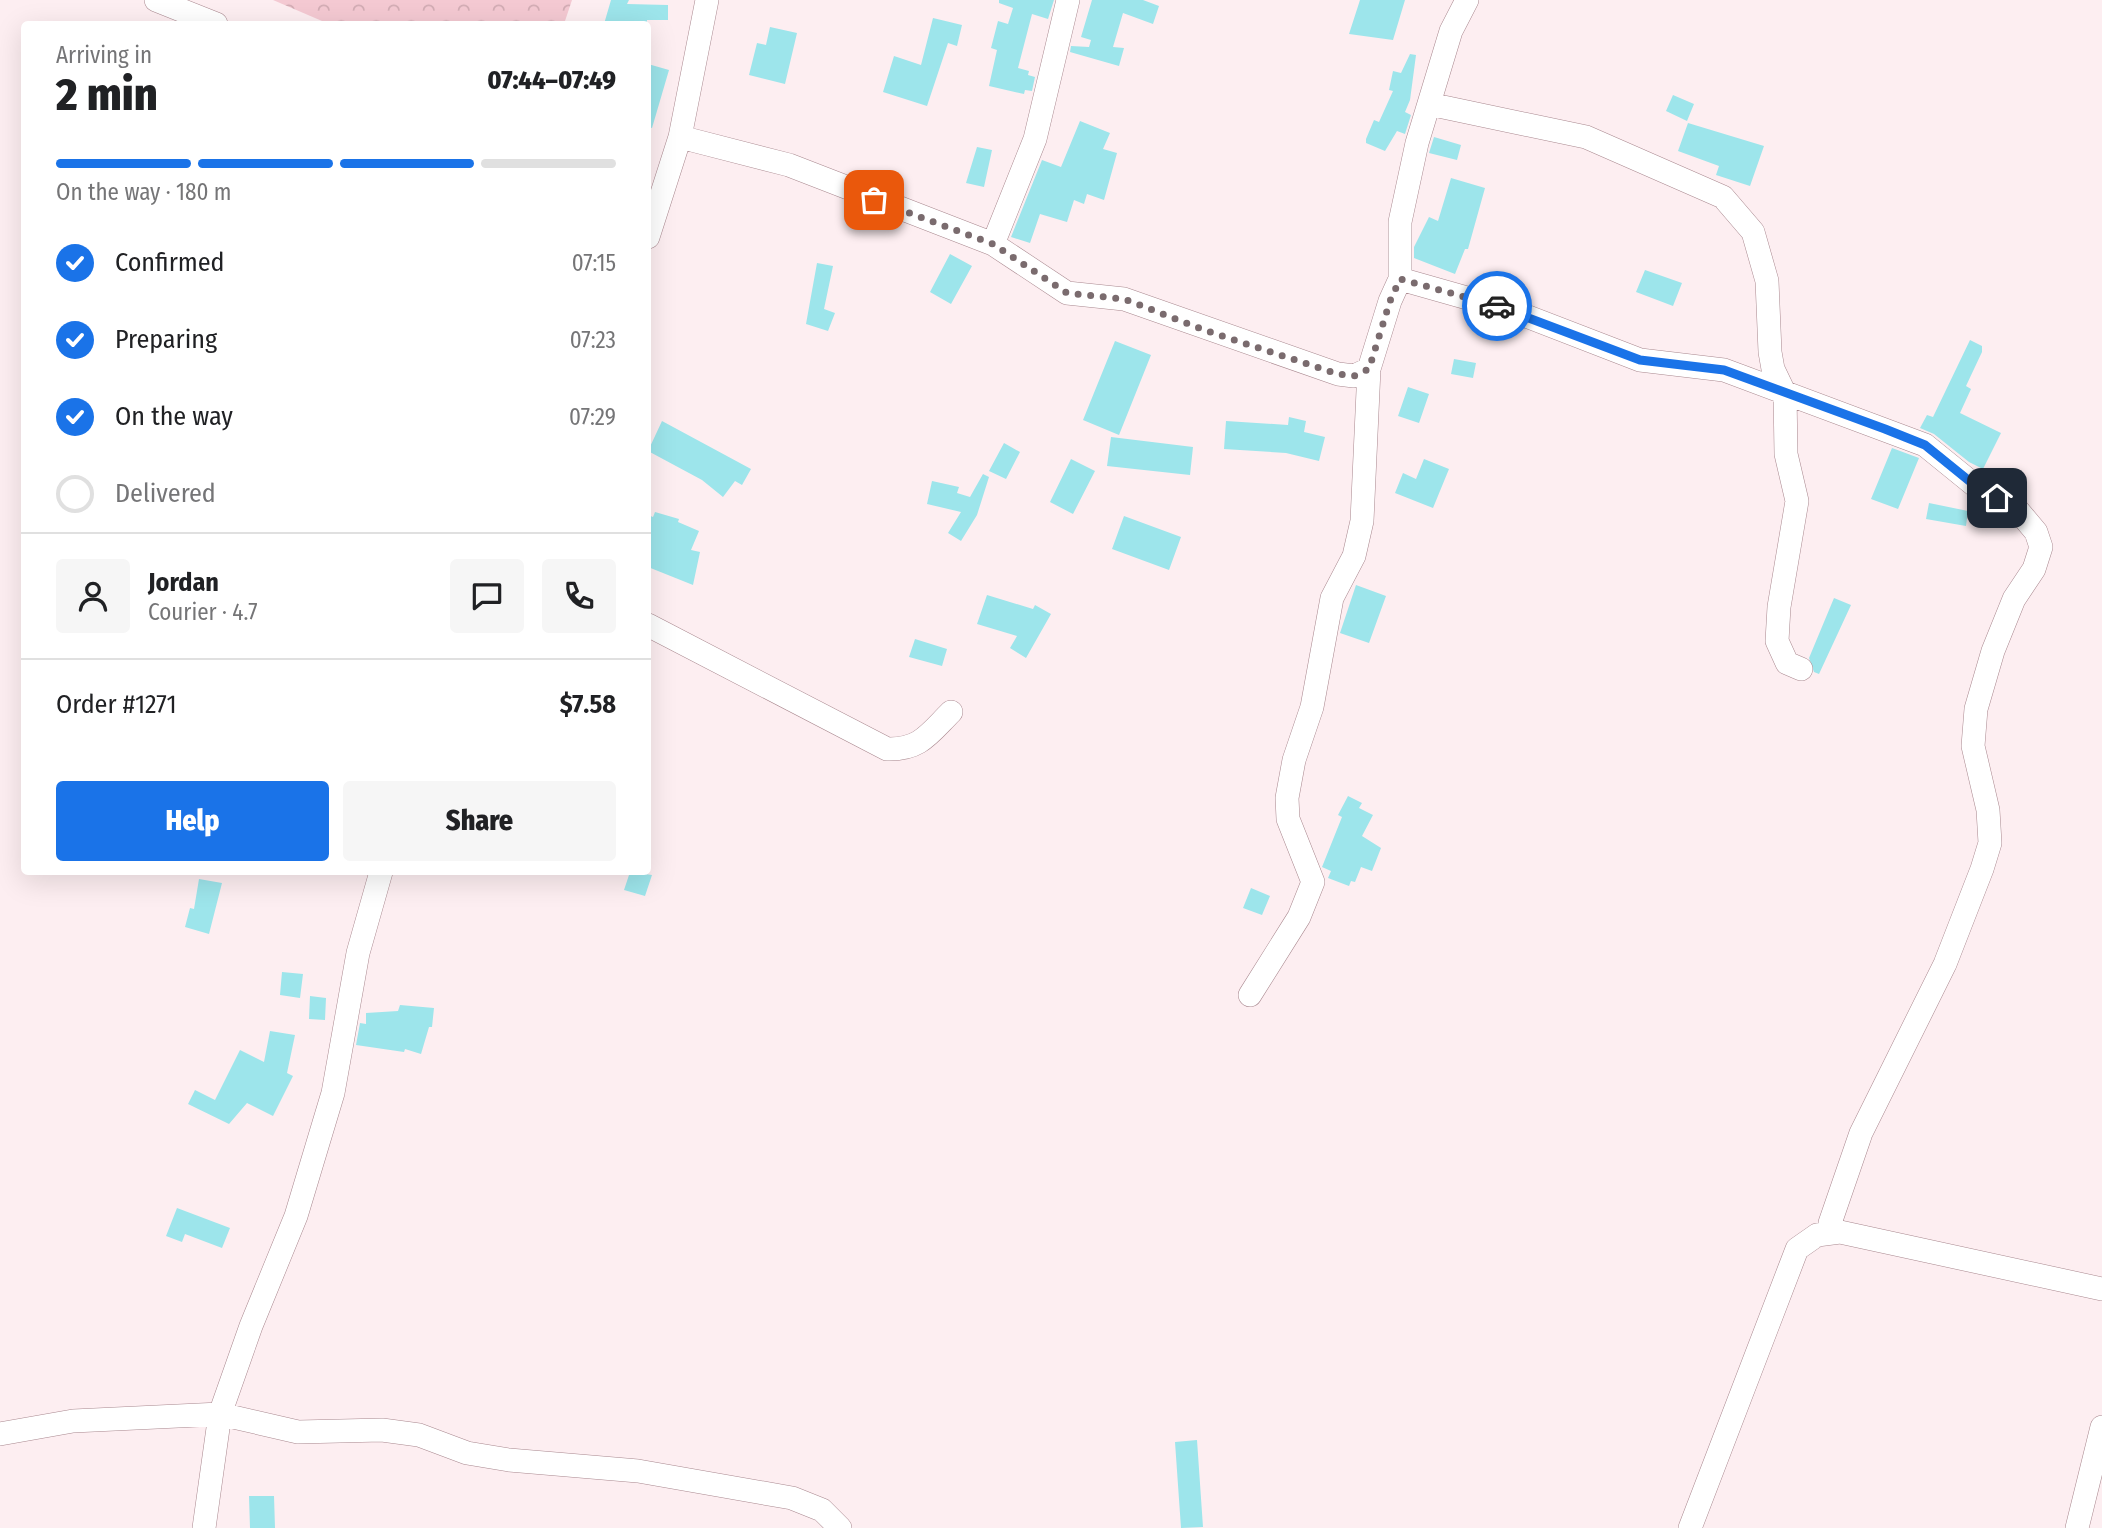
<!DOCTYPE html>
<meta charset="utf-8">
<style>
:root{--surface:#fff;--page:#f6f6f6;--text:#202124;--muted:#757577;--line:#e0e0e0;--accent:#1a73e8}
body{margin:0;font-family:"Fira Sans Condensed",sans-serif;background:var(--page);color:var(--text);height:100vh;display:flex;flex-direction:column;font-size:26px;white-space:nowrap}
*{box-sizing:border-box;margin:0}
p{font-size:23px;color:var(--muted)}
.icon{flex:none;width:38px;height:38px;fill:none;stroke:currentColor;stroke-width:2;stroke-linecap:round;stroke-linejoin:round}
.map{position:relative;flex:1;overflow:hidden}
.details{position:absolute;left:21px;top:21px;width:630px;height:854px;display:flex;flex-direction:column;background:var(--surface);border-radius:7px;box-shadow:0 7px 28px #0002}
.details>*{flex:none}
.pin{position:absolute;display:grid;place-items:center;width:60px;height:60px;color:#fff;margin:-30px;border-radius:14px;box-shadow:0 4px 10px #0006}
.courier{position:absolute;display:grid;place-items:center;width:70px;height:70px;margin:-35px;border:5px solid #1a73e8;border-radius:50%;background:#fff;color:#222;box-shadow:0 2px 9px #0007}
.summary em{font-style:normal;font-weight:800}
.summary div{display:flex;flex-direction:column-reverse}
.summary{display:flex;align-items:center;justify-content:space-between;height:119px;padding:0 35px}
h1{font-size:46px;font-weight:800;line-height:52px}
.bar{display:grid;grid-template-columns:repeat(4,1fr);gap:10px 7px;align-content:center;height:84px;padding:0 35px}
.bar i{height:9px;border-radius:5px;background:var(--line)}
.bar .active{background:var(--accent)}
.bar p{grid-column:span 4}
.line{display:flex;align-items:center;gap:18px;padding:0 35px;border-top:2px solid var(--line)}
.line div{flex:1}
.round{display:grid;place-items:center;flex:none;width:74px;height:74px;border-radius:7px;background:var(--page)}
ol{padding:0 35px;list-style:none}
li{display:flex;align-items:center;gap:21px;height:77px}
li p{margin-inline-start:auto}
li .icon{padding:7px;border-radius:50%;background:var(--accent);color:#fff;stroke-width:4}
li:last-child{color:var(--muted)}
li i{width:38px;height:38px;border:4px solid var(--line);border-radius:50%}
.button{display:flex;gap:14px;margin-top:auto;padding:14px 35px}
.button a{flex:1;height:80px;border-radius:7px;background:var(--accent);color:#fff;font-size:28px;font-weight:800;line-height:80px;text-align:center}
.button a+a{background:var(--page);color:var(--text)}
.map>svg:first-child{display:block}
.forest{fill:url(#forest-crowns)}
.building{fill:#9de5eb}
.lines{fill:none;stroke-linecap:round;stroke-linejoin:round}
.minor-casing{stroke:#a9888f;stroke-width:24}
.minor{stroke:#fff;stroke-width:23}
.done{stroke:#7a6b6e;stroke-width:7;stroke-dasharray:0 12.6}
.route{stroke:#1a73e8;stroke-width:9}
</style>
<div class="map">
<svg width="2102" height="1528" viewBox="0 0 2102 1528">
<defs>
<pattern id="forest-crowns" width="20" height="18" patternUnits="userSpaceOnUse" patternTransform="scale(1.75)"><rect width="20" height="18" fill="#f4c9d2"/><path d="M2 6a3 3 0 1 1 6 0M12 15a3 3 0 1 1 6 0" fill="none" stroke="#d2acb4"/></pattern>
</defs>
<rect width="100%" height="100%" fill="#fdeef1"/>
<path class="forest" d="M273,0h299l-8,24h-235z"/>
<path class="building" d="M611,0h18l-2,4 41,1v15h-21v4h-43z
M999,0h55l-6,19 -16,-5 -14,54 11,3 -1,4 7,2 -3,14 -7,-1 -1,4 -35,-8 8,-36 -6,-2 7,-27 10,3 5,-16 -14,-5z
M1092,0h51l16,6 -6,18 -30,-11 -10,34 11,1 -5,18 -49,-14 1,-6 18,1 2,-7 -10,-3z
M1360,0h45l-12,40 -44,-6z
M933,18l29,7 -5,21 -9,-3 -21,63 -44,-14 11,-36 27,9z
M770,27l27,6 -12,51 -36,-9 8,-32 9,2z
M1410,54l6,1 -6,45 -5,12 6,3 -6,19 -8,-3 -12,20 -19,-8v-4l8,-19 5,2 14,-31 -4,-1 4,-19 8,2z
M648,64l21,6 -17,58 -4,-1z
M1673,95l21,9 -7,17 -21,-10z
M1080,121l30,12 -7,16 14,4 -13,47 -17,-6 -3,10 -10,-4 -7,22 -27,-8 -10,29 -19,-6 31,-77 19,7z
M1688,123l76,23 -14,40 -34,-11 3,-9 -41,-15z
M1434,137l27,8 -4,15 -28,-7z
M977,147l15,3 -8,37 -18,-4z
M1451,178l34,10 -17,61h-3l-10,25 -41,-16v-11l15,-30 9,4z
M950,254l22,12 -21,38 -21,-12z
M817,263l16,3 -9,43 11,4 -7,18 -22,-7z
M1645,270l37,13 -9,23 -37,-14z
M1970,340l12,6v6l-16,34 5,3 -11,24 41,20 -18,36 -14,-7 -35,-28 -14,-6 7,-13 6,2z
M1115,341l36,14 -32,80 -36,-15z
M1454,359l22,4 -3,15 -22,-4z
M1408,387l21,7 -10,29 -21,-7z
M1289,417l17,4 -2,11 21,5 -6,24 -33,-8 -62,-4 2,-28 62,4z
M662,421l89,48 -9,16 -7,-4 -12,16 -21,-17 -54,-29z
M1111,437l82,10 -3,28 -83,-9z
M1004,443l16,9 -14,27 -17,-8z
M1892,448l27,10 -21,51 -27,-10z
M1071,459l24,12 -22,43 -23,-12z
M1424,459l25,10 -16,39 -38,-15 8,-20 13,6z
M983,474l6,3 -12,38 -16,26 -13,-8 13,-21 -34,-8 5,-23 27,6 -2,6 13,4z
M1929,503l39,8 -2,15 -40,-7z
M1975,508l15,2 -2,15 -15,-2z
M655,512l24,7 -1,3 21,9 -8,19 9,2 -7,33 -45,-18v-52l5,2z
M1124,516l57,21 -12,33 -57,-21z
M1356,585l30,11 -17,47 -29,-10z
M987,595l46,14 2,-4 16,9 -25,44 -16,-10 7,-12 -40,-12z
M1834,598l17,7 -32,69 -5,-2 -5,-14z
M915,639l32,10 -5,17 -33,-9z
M1348,796l14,7 -3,5 14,7 -11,21 19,12 -9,23 -11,-4 -6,15 -4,-1 -2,5 -21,-8 3,-7 -9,-4 20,-50 -4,-2z
M630,872l22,3 -7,21 -21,-6z
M199,879l23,4 -13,51 -24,-7 5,-19 4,1z
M1251,888l19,8 -8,19 -19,-7z
M282,972l21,2 -3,24 -20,-3z
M310,996l16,2 -1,22 -16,-1z
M400,1005l34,3 -2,19h-3l-8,27 -16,-5 -1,3 -48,-7 4,-22 6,1v-11l32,-2z
M270,1031l25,4 -8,38 6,3 -20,40 -26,-13 -18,21 -41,-20 7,-14 20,10 25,-50 24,12z
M177,1208l53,20 -8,20 -37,-14 -3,8 -16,-6z
M1197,1440l6,87 -22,1 -6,-86z
M249,1496h25l1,32h-25z"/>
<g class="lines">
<defs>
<path id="minor" d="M156,0l60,24
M1429,104l157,33 137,60 30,35 14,49 3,71 3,17 12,25 1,60 11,47 -18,106 -2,34 10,22 14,6
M680,137l109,28 204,79 74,49 57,6 214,75 16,2 15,-7 21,-68 10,-22v-57l17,-79 34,-112 16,-31
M648,237l32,-100 27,-137
M993,244l42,-105 33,-139
M1400,279l113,32 127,49 84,10 201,75 53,43 37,19 21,25 5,15 -7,22 -20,30 -21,52 -17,58 -3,37 15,64 2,33 -8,26 -37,95 -84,169 -31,90
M648,625l239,124c33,1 42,-15 64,-37
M1250,995l49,-78 14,-35 -25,-63 -1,-21 7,-38 18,-53 20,-109 22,-42 8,-35 7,-152
M0,1434l73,-13 147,-7 78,18 84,-2 37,5 48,18 42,7 129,11 154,27 30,12 18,18
M204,1528l16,-114 31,-88 45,-110 37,-123 25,-140 23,-81
M1690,1528l107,-279 20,-14 23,-3 262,57
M2077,1528l25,-101"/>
</defs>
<use href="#minor" class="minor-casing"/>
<use href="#minor" class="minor"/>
</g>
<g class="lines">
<path class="done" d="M874,200l119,44 74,49 57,6 83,32 131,43 16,2 15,-7 21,-68 10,-22 97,27"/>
<path class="route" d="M1497,306l143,54 84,10 161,59 40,16 53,43 19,10"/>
</g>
</svg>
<div class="pin" style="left:874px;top:200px;background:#ea580c"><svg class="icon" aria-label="bag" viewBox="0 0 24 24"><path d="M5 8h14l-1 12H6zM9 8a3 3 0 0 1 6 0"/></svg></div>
<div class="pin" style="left:1997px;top:498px;background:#1f2937"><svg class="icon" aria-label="home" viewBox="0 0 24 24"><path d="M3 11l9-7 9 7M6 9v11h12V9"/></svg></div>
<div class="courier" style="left:1497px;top:306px"><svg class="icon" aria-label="car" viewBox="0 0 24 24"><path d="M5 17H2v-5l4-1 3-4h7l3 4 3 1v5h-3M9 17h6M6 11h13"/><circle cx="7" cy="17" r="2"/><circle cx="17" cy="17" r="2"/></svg></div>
<section class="details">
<div class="summary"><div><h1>2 min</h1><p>Arriving in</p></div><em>07:44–07:49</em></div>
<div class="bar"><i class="active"></i><i class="active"></i><i class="active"></i><i></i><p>On the way · 180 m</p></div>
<ol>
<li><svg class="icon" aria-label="check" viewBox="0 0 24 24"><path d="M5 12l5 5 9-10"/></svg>Confirmed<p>07:15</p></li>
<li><svg class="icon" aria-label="check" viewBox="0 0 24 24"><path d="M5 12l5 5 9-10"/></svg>Preparing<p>07:23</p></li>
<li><svg class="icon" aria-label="check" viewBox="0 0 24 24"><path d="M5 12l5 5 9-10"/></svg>On the way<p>07:29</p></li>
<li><i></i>Delivered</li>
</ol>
<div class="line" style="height:126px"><a class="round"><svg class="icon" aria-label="person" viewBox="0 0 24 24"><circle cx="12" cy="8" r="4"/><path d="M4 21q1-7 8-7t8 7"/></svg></a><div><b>Jordan</b><p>Courier · 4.7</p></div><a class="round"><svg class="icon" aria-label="chat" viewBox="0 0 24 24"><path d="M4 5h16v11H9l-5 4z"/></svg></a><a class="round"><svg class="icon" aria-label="phone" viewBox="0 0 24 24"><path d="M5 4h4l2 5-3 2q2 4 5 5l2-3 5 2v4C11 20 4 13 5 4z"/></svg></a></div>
<div class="line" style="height:91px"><div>Order #1271</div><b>$7.58</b></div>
<div class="button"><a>Help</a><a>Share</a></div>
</section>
</div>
